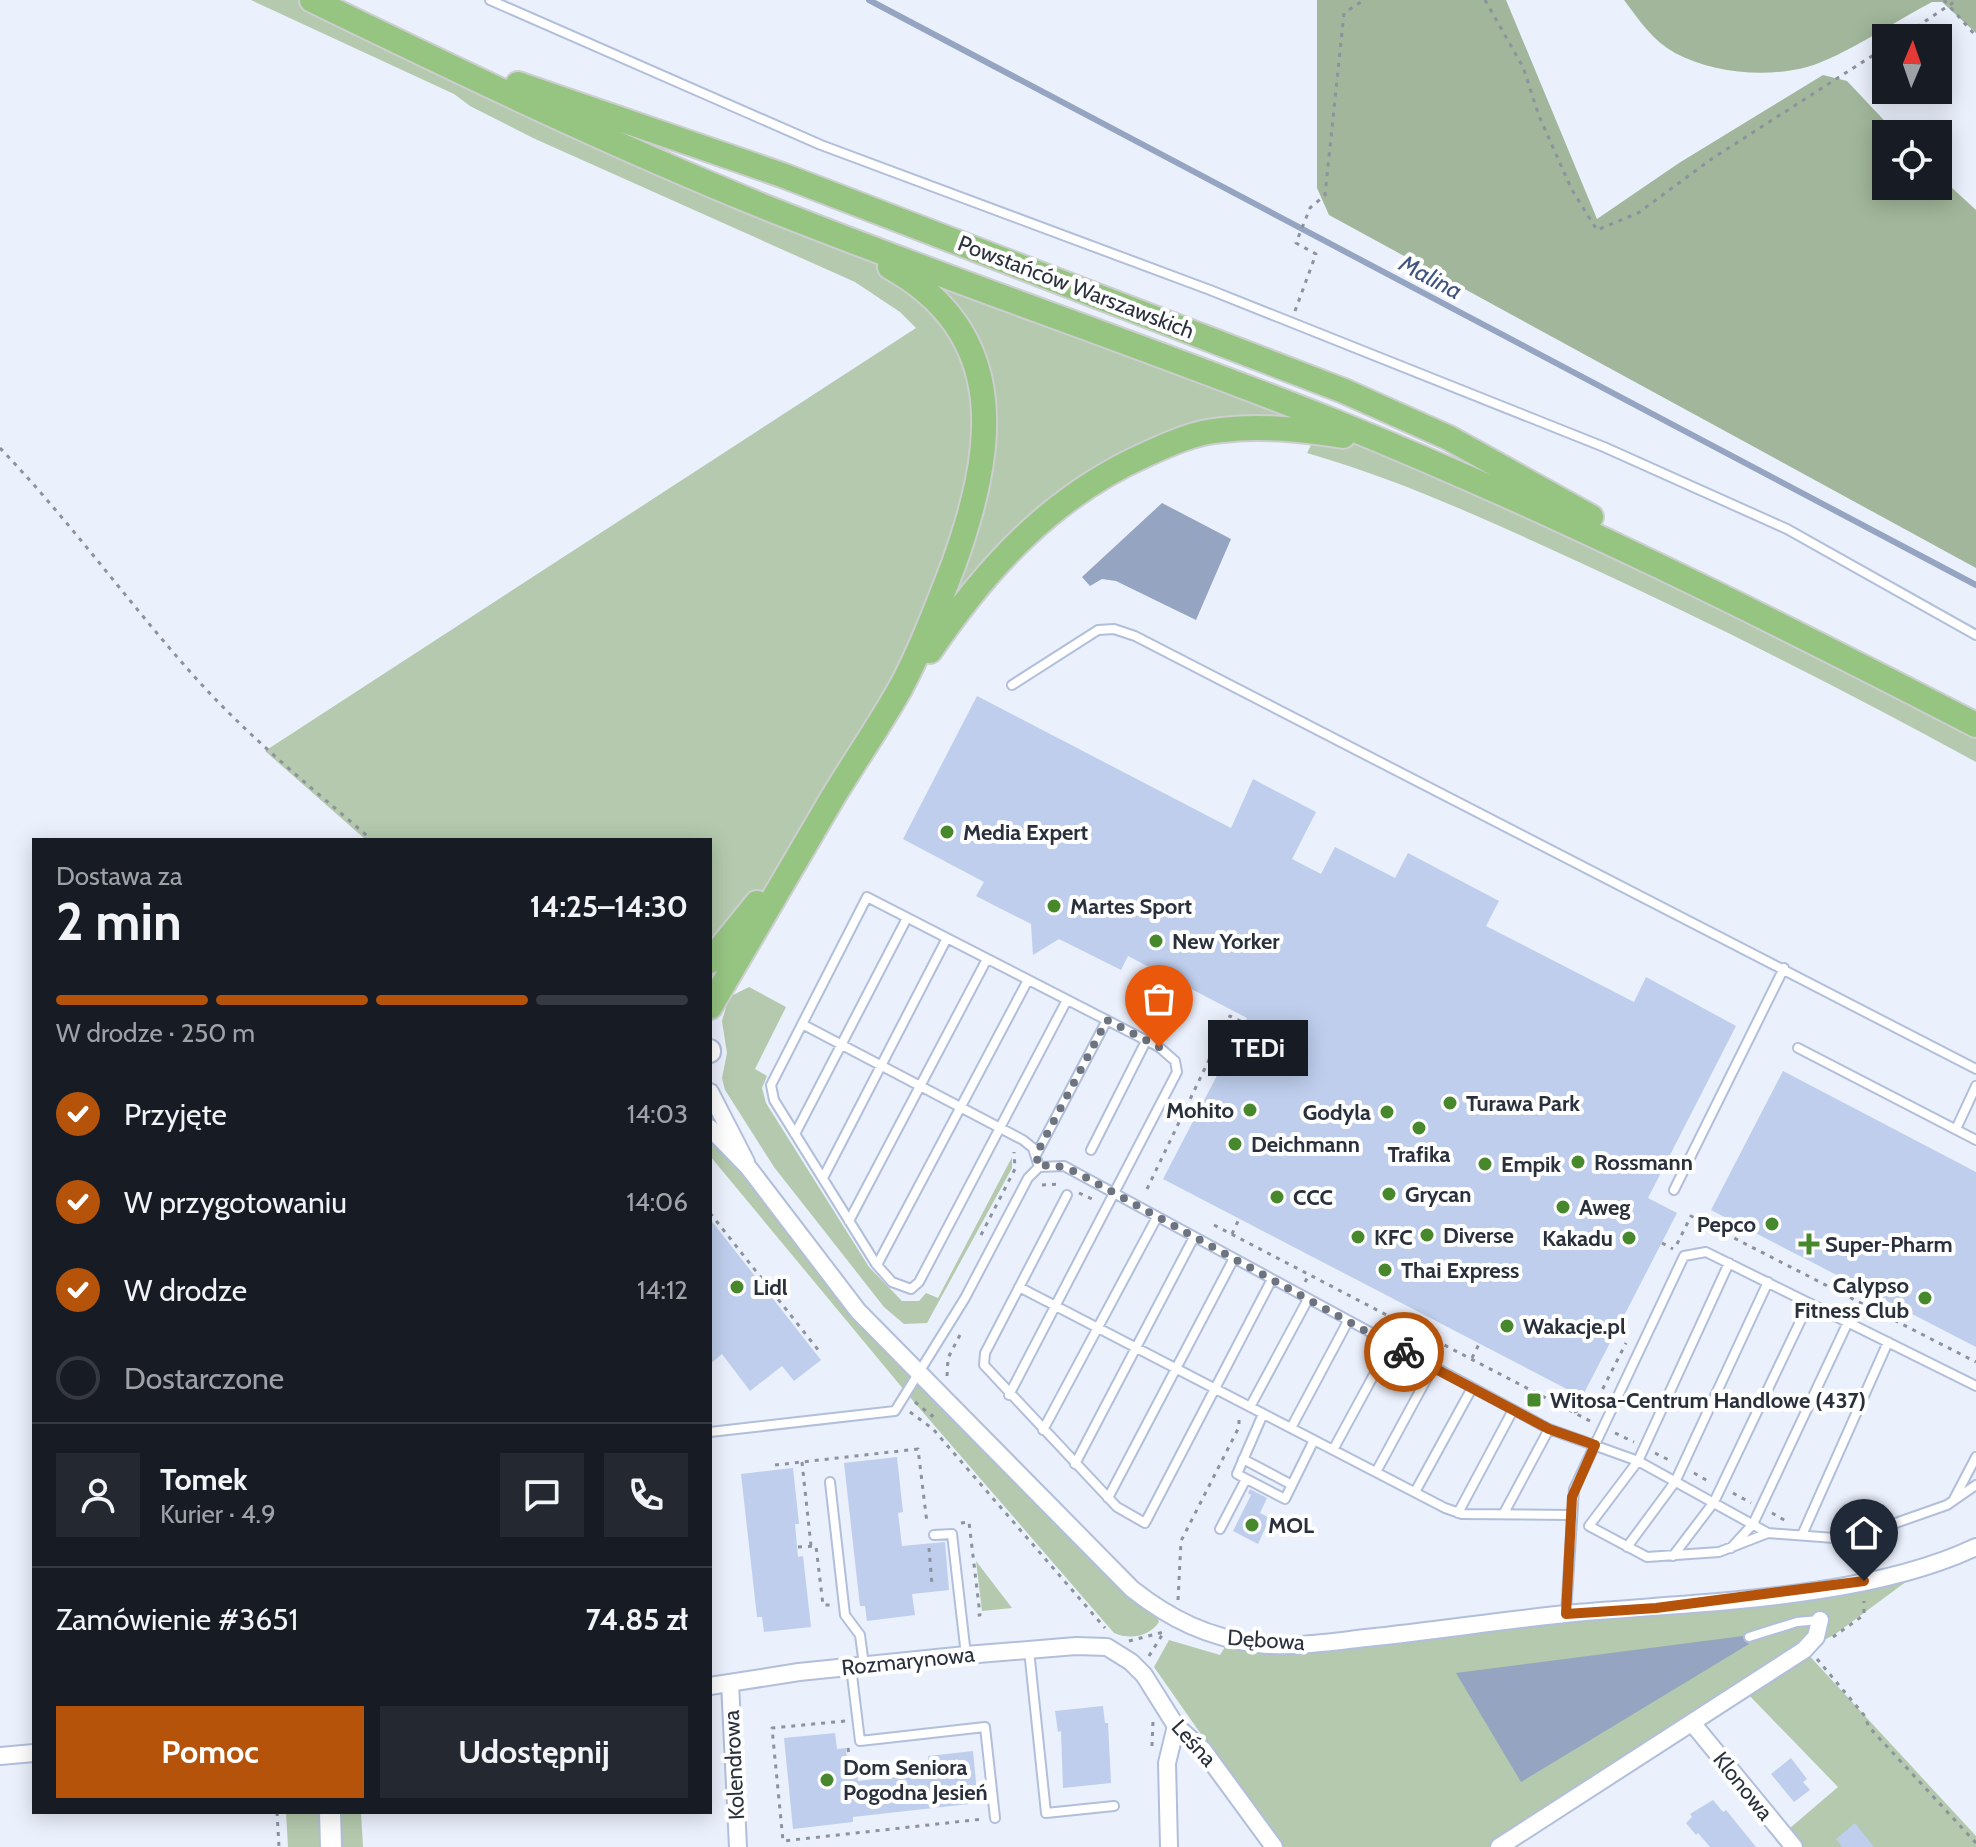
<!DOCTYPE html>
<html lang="pl">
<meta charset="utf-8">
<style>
:root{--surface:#171b24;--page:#242831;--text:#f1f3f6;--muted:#9ea1a6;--line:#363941;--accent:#b45309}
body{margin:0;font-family:Cabin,sans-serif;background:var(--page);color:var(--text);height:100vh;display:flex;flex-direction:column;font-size:30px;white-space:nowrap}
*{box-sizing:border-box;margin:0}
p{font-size:26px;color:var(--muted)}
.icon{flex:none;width:44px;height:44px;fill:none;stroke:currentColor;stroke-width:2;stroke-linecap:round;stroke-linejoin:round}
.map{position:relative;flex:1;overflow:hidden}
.drawer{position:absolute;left:32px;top:838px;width:680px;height:976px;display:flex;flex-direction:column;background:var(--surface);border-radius:0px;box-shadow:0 4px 20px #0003}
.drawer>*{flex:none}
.needle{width:52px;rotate:2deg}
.buttons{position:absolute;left:1872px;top:24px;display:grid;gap:16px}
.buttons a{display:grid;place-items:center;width:80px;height:80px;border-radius:0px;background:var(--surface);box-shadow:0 4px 20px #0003;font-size:40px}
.pin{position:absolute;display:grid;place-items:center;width:68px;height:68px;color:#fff;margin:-82px -34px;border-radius:50% 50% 50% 0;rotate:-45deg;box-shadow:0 0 8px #0007}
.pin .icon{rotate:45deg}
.courier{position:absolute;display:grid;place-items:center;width:80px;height:80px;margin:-40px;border:6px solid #b45309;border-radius:50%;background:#fff;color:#222;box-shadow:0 2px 10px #0007}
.bubble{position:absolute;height:56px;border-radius:0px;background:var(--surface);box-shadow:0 4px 20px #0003;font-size:26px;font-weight:700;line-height:56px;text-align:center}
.summary em{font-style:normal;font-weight:700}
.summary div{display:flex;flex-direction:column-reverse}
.summary{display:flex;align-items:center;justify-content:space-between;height:136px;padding:0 24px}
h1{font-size:52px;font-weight:700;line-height:60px}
.bar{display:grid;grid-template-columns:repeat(4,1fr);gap:12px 8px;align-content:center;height:96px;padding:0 24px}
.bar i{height:10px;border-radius:6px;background:var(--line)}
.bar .on{background:var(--accent)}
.bar p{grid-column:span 4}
.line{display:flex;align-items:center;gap:20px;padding:0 24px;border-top:2px solid var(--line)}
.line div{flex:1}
.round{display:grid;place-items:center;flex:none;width:84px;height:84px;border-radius:0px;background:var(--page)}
ol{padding:0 24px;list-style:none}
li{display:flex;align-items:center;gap:24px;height:88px}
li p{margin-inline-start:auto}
li .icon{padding:8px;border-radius:50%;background:var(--accent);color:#fff;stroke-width:4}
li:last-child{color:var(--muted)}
li i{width:44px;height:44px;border:4px solid var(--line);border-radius:50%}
.primary-button{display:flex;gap:16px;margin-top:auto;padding:16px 24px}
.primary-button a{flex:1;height:92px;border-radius:0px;background:var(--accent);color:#fff;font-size:32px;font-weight:700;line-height:92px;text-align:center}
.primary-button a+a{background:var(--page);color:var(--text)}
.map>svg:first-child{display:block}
.green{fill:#b4c9ad}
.forest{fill:#a1b69a}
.water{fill:#95a4c1}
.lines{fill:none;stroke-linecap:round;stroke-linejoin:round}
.stream{stroke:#95a4c1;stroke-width:6}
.building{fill:#beceec}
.service-casing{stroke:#b1bfdb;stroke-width:12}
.minor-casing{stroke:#b1bfdb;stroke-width:20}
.tertiary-casing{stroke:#b1bfdb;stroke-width:24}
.primary-casing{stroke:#ccced0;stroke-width:28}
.path{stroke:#8c929e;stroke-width:3;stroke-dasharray:4 6;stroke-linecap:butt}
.service{stroke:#fff;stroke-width:8}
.minor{stroke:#fff;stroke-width:16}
.tertiary{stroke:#fff;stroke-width:20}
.primary{stroke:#96c582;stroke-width:24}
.done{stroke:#6e747f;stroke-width:8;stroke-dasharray:0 14.4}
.route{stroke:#b45309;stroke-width:10}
.poi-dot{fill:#46882b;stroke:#fff;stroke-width:3}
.labels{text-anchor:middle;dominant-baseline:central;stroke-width:8;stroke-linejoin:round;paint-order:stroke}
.street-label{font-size:22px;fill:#2b313c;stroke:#fff}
.poi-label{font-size:22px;font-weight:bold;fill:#2b313c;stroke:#fff;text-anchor:start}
.water-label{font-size:24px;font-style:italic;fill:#3f5580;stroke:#fff}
</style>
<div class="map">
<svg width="1976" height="1847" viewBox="0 0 1976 1847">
<rect width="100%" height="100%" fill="#eaf0fc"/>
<path class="green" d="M251,0h61l267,128 753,293 644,304v37c-130,-71 -260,-137 -395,-199 -89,-41 -180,-83 -274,-110l10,-20 -57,-5 -155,47 -152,143 -243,389v-167h-344l-101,-89 651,-423 -16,-16 -45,-30 -322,-144 -63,-32 -16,-12z
M749,987l37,20 -31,62 12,7 -5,12 4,15 103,164 33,34h17l7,-8 12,5 74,-141v11l-85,155 -23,1 -20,-17 -110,-140 -49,-77 -3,-12 5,-25 -5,-32 7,-24z
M710,1128l125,155 318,323 6,16c-10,15 -30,18 -45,11l-200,-231 -204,-246z
M976,1561l36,47 -30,3z
M1926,1567l-92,68 -30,15 172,186v11h-182l-11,-13 55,-47 -94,-97 -245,157h-219l-126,-180 15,-27 51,15 10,-16 28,5 398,-36z
M286,1812h33l2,35h-33z
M340,1812h21l2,35h-21z"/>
<path class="forest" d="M1317,0h189l91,219 82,-56 144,-88 24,6 50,53h-11v52h52v-11l38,35v358l-647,-353 -12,-27z
M1624,0h352v33l-34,-31h-10c-33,17 -91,56 -125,65 -40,11 -95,6 -132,-14 -22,-12 -36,-33 -51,-53z"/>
<path class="water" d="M1162,503l69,36 -35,81 -80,-39 -14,-2 -12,7 -8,-9z
M1743,1636l6,8 -228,138 -65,-109z"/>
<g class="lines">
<path class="stream" d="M869,0l1107,585"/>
</g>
<path class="building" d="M977,696l254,132 22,-49 63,33 -24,47 29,15 14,-27 60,31 13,-25 91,48 -13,25 148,76 12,-25 90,49 -88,172 29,15 -95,184 -419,-218 84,-161 -119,-62 -7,14 -62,-31 -26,16 -2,-31 -55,-28 8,-14 -81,-43z
M1783,1071l193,101v175l-265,-137z
M710,1219l111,141 -27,21 -12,-15 -32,25 -28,-37 -12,10z
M897,1457l6,55 -5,1 4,33 43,-4 4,48 -37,4 3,21 -48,6 -2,-15h-5l-16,-143z
M793,1468l6,56h-4l3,33 5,-1 8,71 -47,5 -2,-15h-5l-16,-143z
M1250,1489l17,9 -7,15 10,5 -12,26 -25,-13 18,-36 -3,-2z
M1103,1706l2,17h3l3,60 -48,5 -2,-57 -3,1 -3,-21z
M835,1733l2,16 9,-1 2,25 9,-1 1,9 72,-8 -2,-17 45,-5 5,52 -125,14v5l-60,7 -9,-91z
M1791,1758l16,21 -4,3 7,8 -16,12 -23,-28z
M1713,1800l10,12 3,-2 30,37h-46l-12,-14 -2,2 -10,-12 6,-6 -2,-3z
M1855,1823l19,24h-32l-6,-8z"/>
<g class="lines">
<defs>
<path id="service" d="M490,0l331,145 389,145 394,157 183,82 189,106
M1012,685l86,-55 16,-1 21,7 841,433
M802,1024l221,116 10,8 6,19
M1798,1048l178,92
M1956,1129l20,-43
M795,1134l112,-216
M1091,1150l55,-109
M1036,1155l71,-135
M823,1178l124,-240
M1674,1190l110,-222
M1067,1195l-82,158 -1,12 133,142 28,16 126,-242
M849,1221l138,-262
M1729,1263l-91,198 130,72
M877,1265l151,-285
M1019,1287l426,221 17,6 109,1
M1009,1395l168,-323 -2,-11 -16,-14 -292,-150 -96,188 3,15 102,164 16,18 19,7 8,-7 148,-282
M1250,1407l57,-106
M1263,1414l-26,60 48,25 29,-59
M1291,1428l56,-105
M1043,1430l113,-211
M710,1432l185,-21 70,-113 63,-120 11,-11 25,-1 485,263 89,32 -49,65 58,31 72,-5 49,-19 66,5 56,-13 57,-20 29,-20
M1333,1450l57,-105
M1243,1459l49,26
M1075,1464l118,-225
M1376,1472l57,-105
M830,1482l15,133 15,20 4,30
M1415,1492l57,-104
M1108,1498l125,-238
M1954,1499l22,-42
M1458,1513l55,-103
M1504,1513l45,-84
M1220,1529l26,-50
M934,1535l18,-1 14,121
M1802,1535l86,-193
M1627,1547l48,-65 93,-200
M1731,1548l22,-24 95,-202
M1673,1556l41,-54 95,-199
M1566,1613l8,-124 110,-233 22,-4 270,134
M1749,1637l48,-15 22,-2
M1029,1650l17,163 68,-7
M851,1667l9,74 125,-14 10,91"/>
<path id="minor" d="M710,1092l36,70
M710,1128l38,39 110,144 274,278c38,30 77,49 126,55 36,4 73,-2 108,-6 67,-7 133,-17 199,-24 126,-12 297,-13 411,-67
M730,1683l8,164
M710,1686l89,-14 167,-17 110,-9 31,1 24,15 13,13 32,51 27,24 71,97
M1693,1724l101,123
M0,1756l34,-3
M1169,1847l-2,-84 9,-37
M1499,1847l305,-197 12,-13 4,-17"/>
<path id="tertiary" d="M710,1050v2
M330,1812l1,35"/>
<path id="primary" d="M312,0c148,72 296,143 448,205 189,76 383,140 573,216 220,89 432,195 643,304
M518,84l264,91 562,216 105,47 142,79
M930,651c57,-84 122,-155 217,-197 24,-11 49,-22 75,-24 40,-5 82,0 121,6
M710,961l47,-58
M710,1007c41,-70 82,-140 123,-210 22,-36 46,-71 67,-108 21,-39 37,-82 53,-123 41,-113 60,-231 -63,-299"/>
</defs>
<use href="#service" class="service-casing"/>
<use href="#minor" class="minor-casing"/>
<use href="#tertiary" class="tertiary-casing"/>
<use href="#primary" class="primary-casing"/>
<path class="path" d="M1485,0l38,67 16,49 33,74 25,40 41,-17 75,-55 173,-111
M1944,0l32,36
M1900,38l57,-38
M1295,311l21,-57 -20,-11 14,-35 15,-13 19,-182 20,-13
M0,448c69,72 127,153 193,227 54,61 118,112 179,165
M1042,1185l20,-1
M1147,1189l83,-173 14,7
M1079,1193l15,7
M710,1213l109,138
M1214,1225l376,196
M1232,1234l7,-15
M981,1235l34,-66 -1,-17
M1662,1243l11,6
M1677,1244l14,-28 285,146
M1305,1282l4,-7
M1472,1358l7,-14
M947,1376l1,-18 14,-27
M915,1402l17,14 4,-4
M910,1412l23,17 172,199
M1574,1412l20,-6 32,-63
M1615,1433l19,9
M1655,1453l14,7
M802,1462l9,84
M775,1465l143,-16 9,74
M1694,1473l14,8
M1733,1493l18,10
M1772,1513l14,8
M961,1523l8,-1 11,93 -7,1
M798,1547l18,-1 7,59h7
M929,1548l3,37
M1178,1600l3,-59 58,-114v-13
M1833,1637l31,-22v-14
M1129,1641l35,-9
M1149,1656l15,-24
M1817,1659l47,56 5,12 107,116
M845,1721l-73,7 11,113 200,-22
M1152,1746l1,-25
M848,1748l3,20
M277,1812l2,35"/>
<use href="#service" class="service"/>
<use href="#minor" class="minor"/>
<use href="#tertiary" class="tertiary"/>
<use href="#primary" class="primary"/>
</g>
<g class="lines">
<path class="done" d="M1159,1047l-52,-27 -71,135 3,12 13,-3 24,8 328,180"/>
<path class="route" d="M1404,1352l145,77 46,16 -23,52 -6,117 90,-6 208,-27"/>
</g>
<g class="poi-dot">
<circle cx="947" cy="832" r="8"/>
<circle cx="1054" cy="906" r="8"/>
<circle cx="1156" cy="941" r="8"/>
<circle cx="1450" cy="1103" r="8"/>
<circle cx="1250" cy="1110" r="8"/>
<circle cx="1387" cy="1112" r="8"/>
<circle cx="1419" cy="1128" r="8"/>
<circle cx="1235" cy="1144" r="8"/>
<circle cx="1578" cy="1162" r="8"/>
<circle cx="1485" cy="1164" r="8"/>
<circle cx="1389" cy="1194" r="8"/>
<circle cx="1277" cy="1197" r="8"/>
<circle cx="1563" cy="1207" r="8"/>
<circle cx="1772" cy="1224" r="8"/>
<circle cx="1427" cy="1235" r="8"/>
<circle cx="1358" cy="1237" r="8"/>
<circle cx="1629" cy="1238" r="8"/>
<path d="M1805 1232h8v8h8v8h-8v8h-8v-8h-8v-8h8z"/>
<circle cx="1385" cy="1270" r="8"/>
<circle cx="737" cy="1287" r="8"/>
<circle cx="1925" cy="1298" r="8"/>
<circle cx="1507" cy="1326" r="8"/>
<rect x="1526" y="1392" width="16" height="16" rx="4"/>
<circle cx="1252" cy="1525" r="8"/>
<circle cx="827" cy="1780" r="8"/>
</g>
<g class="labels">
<g class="street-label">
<text transform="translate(1076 287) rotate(21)">Powstańców Warszawskich</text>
<text transform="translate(1266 1640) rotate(4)">Dębowa</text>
<text transform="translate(908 1661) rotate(-6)">Rozmarynowa</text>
<text transform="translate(1194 1743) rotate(48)">Leśna</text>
<text transform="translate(734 1765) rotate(-93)">Kolendrowa</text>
<text transform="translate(1743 1786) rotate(51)">Klonowa</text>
</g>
<g class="poi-label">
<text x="963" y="832">Media Expert</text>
<text x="1070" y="906">Martes Sport</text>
<text x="1172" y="941">New Yorker</text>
<text x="1466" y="1103">Turawa Park</text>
<text x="1234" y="1110" text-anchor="end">Mohito</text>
<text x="1371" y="1112" text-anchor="end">Godyla</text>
<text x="1251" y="1144">Deichmann</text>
<text x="1419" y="1154" text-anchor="middle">Trafika</text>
<text x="1594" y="1162">Rossmann</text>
<text x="1501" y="1164">Empik</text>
<text x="1405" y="1194">Grycan</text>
<text x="1293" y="1197">CCC</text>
<text x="1579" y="1207">Aweg</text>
<text x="1756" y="1224" text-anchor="end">Pepco</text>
<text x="1443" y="1235">Diverse</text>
<text x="1374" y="1237">KFC</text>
<text x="1613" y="1238" text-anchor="end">Kakadu</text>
<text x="1825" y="1244">Super-Pharm</text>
<text x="1401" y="1270">Thai Express</text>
<text x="1909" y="1285" text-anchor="end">Calypso<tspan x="1909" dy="25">Fitness Club</tspan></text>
<text x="753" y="1287">Lidl</text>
<text x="1523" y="1326">Wakacje.pl</text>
<text x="1550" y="1400">Witosa-Centrum Handlowe (437)</text>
<text x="1268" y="1525">MOL</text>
<text x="843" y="1767">Dom Seniora<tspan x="843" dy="25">Pogodna Jesień</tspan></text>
</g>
<g class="water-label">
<text transform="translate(1431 277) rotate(28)">Malina</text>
</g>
</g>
</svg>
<div class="buttons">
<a><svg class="needle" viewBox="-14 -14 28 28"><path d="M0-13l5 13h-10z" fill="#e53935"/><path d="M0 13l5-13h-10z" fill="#9ea1a6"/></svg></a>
<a><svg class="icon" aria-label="locate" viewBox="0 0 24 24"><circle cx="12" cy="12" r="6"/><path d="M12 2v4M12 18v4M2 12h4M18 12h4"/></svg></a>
</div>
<div class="pin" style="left:1159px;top:1047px;background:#ea580c"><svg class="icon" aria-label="bag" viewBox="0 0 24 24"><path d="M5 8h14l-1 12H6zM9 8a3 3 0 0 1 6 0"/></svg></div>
<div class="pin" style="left:1864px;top:1581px;background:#1f2937"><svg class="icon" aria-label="home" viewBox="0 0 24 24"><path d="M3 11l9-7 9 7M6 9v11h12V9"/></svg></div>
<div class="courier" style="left:1404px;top:1352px"><svg class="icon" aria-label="bike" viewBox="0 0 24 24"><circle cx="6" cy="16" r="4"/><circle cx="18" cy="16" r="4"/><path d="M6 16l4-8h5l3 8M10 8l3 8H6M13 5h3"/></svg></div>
<div class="bubble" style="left:1208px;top:1020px;width:100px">TEDi</div>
<section class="drawer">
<div class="summary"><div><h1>2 min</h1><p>Dostawa za</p></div><em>14:25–14:30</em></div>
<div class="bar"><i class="on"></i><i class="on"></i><i class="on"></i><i></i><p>W drodze · 250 m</p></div>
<ol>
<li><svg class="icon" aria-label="check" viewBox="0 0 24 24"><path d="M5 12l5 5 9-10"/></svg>Przyjęte<p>14:03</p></li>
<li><svg class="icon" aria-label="check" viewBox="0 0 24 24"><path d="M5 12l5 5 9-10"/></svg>W przygotowaniu<p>14:06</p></li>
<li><svg class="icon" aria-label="check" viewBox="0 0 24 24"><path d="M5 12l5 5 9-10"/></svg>W drodze<p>14:12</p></li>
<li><i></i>Dostarczone</li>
</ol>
<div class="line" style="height:144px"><a class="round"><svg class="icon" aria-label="person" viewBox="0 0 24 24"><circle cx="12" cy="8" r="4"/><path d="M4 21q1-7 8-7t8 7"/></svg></a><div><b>Tomek</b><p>Kurier · 4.9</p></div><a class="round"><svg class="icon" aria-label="chat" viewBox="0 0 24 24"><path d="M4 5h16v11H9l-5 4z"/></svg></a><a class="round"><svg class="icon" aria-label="phone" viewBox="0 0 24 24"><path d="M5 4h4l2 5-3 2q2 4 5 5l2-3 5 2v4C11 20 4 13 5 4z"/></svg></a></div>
<div class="line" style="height:104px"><div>Zamówienie #3651</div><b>74.85 zł</b></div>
<div class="primary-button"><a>Pomoc</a><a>Udostępnij</a></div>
</section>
</div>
